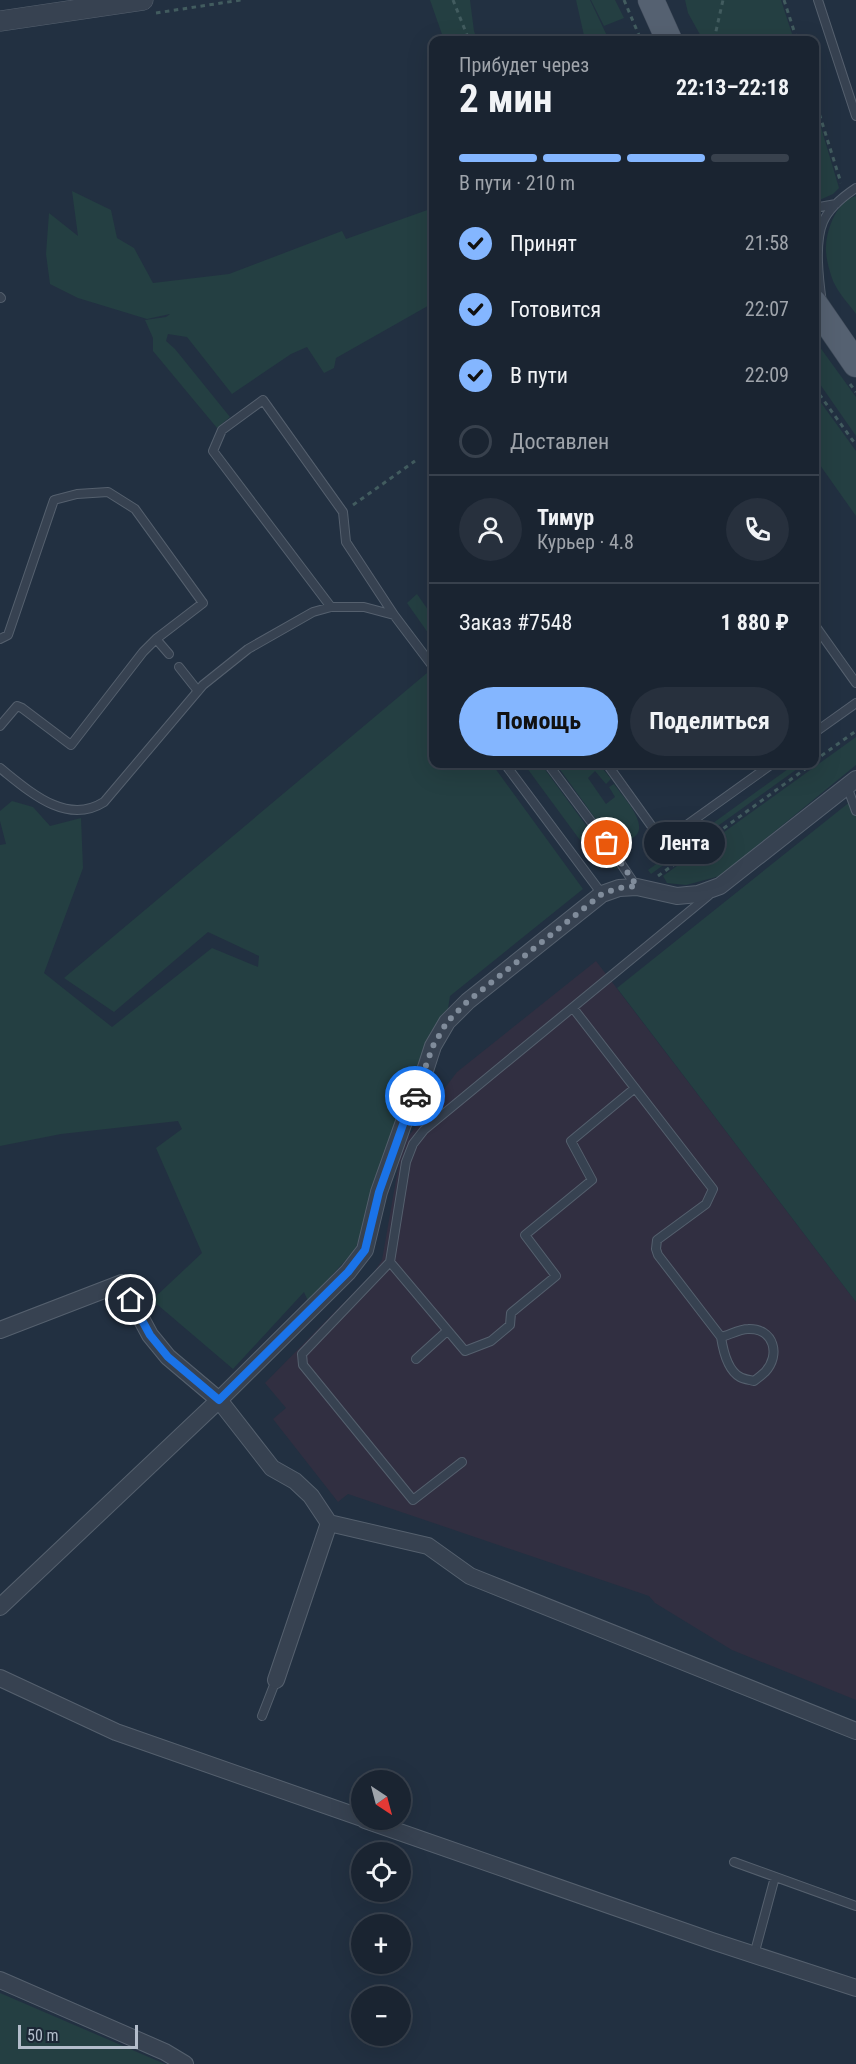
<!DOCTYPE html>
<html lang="ru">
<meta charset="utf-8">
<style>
:root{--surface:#1a2431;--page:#27303d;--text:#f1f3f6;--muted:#9fa4ab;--line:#38414d;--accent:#84b6ff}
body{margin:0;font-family:"Roboto Condensed",sans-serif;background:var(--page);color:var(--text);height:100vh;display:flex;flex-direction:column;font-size:22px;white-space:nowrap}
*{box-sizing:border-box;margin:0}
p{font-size:20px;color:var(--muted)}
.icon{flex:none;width:33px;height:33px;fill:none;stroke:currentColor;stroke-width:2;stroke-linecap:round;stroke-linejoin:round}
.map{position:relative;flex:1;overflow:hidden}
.side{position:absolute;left:429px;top:36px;width:390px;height:732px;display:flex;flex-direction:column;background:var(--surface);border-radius:12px;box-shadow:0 6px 24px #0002,0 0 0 2px var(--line)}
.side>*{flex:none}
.needle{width:39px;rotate:144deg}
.fabs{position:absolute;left:351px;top:1770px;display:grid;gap:12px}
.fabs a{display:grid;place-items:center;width:60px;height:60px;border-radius:50%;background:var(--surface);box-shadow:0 6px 24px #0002,0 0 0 2px var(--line);font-size:30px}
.scale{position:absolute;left:18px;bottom:15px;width:120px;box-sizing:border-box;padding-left:6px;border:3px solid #b3bdcb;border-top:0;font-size:16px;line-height:21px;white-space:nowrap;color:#b3bdcb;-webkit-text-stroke:4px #1c2736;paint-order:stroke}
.pin{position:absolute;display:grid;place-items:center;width:51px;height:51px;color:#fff;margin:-26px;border:3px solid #fff;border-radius:50%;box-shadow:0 2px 6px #0007}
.courier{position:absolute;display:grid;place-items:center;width:60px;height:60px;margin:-30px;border:4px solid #1a73e8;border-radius:50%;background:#fff;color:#222;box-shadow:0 2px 8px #0007}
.bubble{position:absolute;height:42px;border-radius:21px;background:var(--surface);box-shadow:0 6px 24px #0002,0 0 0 2px var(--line);font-size:20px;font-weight:700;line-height:42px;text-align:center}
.overview em{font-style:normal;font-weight:700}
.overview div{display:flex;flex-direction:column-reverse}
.overview{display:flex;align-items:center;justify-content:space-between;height:102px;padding:0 30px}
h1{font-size:39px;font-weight:700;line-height:45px}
.bar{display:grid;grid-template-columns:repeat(4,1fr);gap:9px 6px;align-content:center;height:72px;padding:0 30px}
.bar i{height:8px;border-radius:4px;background:var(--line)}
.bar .active{background:var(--accent)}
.bar p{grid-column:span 4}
.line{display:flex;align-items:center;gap:15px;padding:0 30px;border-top:2px solid var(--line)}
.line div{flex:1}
.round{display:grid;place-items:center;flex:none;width:63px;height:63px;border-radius:32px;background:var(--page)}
ol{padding:0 30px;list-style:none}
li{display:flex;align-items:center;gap:18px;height:66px}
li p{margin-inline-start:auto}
li .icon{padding:6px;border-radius:50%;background:var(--accent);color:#111;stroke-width:4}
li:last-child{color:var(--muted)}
li i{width:33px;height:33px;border:3px solid var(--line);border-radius:50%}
.cta{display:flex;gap:12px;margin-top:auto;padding:12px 30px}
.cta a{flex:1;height:69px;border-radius:36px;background:var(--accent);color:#111;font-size:24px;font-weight:700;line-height:69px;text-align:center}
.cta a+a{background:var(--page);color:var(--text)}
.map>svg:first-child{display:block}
.medical{fill:#312f41}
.green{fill:#243f42}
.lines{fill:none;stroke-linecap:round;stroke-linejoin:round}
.service-casing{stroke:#55606e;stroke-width:10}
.minor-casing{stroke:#55606e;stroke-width:18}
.tertiary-casing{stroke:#55606e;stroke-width:21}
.primary-casing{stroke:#404b5a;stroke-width:27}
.path{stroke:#425c5f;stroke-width:3;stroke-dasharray:4.5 4.5;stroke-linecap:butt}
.service{stroke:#374251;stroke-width:8}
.minor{stroke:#374251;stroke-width:16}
.tertiary{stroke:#374251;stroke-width:20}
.primary{stroke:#556171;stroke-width:26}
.done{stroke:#808c9b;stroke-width:6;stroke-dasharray:0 10.8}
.route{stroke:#1a73e8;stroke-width:8}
</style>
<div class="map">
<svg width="856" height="2064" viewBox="0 0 856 2064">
<rect width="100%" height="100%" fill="#223041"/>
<path class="medical" d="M596,961l260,341v398l-124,-50 -77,-47 -6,-7 -301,-102 -10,8 -65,-83 13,-11 -21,-25 109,-111 8,-12 18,-103 8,-20 49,-65z"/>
<path class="green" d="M430,0h40l4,31 3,9h-33z
M576,0h14l19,40h-24z
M591,0h24l9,18 -20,8z
M685,0h96l13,40h-91l-15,-27z
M815,107l24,81 -6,6 -18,8z
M72,191l39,19 6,28 17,10 19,35 76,-9 113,-43 4,8 87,-31v95l-97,55 -2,10 -10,5 -17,-26 -16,7 -59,40 -45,-57 -19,-3 -2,7 9,8 55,68 -13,11 -64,-77v-13l-8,-18 21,-3 4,-3 -23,5 -69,-21 -28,-14 -4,-30 3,-41 29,23z
M856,196v118c-7,-10 -17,-20 -22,-31 -4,-9 -9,-27 -8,-37 1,-18 11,-45 30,-50z
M814,339l42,58v39l-41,-59z
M814,393l42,58v65l-41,-58z
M417,594l16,23v23l-26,-37z
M427,673l6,9 1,82h58l91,125 -133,107 -2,13 -93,241 -47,51 -4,-9 -71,77 -81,-69 50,-47 -46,-105 26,-19 -4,-8 -117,13 -61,12v-301l6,-1 -6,-23v-10l12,-10 21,6 17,19 31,-8 2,50 -39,105 68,54 100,-79 46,19 1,-11 -51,-24 -94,80 -50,-34z
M856,737v28l-136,111 -34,9 -19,-2 -4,-7z
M524,764h17l77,105 -19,-3z
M556,764h43l12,15 -5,5 -11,-13 -7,7 18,26 9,-7 -6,-10 5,-3c8,12 40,44 17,55 -8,4 -16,1 -23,-3z
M795,764h9l-153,110 -3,-4z
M856,797v505l-239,-314z
M0,1993l165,71h-165z"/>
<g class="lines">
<defs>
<path id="service" d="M818,0l38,116
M814,208l22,-4
M0,297l1,1
M822,303c-3,-22 -8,-60 1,-81 6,-14 21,-26 33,-34
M331,607l-118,-156 9,-21 41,-30 80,112 3,30 48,73 40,53
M814,624l42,59
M0,639l8,-4 46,-135 23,-6 31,-2 27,17 68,94 -47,36 -13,13 -72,93 -49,-37 -5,-2 -17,20
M156,639l13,15
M179,667l19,24
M814,733l42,-30
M505,764l97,130
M548,764l59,79 29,43
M607,764l56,78 109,-78
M0,768c29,23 66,58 104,34l99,-117 45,-36 65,-37 18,-5h33l30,8
M847,786l9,25
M573,1008l140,181 -7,15 -49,36 -1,9 2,6 63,82c2,13 6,33 19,40 3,2 10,3 14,4 4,-3 8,-6 11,-9 16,-17 9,-44 -17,-43 -8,0 -19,6 -27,8
M635,1088l-64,53 21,39 -67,55 31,41 -45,37 -1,12 -19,16 -26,10 -75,-89 16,-100 7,-18 11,-14 284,-234
M390,1262l-88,92 1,11 110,135 49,-38
M416,1359l31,-28
M262,1716l14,-36
M734,1862l122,44
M754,1955l21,-78"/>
<path id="minor" d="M0,1330l122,-47 28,52 18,22 51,43 53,68 23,13 16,15 18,27 99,23 42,30 386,155
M0,1607l219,-207 129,-128 17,-22 14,-58 27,-76 14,-30 13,-40 14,-24 21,-21 134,-107 17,-6 18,-1 40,9 21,-2 22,-8 136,-107
M0,1678l116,54 246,86
M276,1680l53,-157
M365,1820l347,121 144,47
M0,1980l165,72 20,12"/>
<path id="tertiary" d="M0,21l143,-21"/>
<path id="primary" d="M651,0l18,40
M814,303l42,61"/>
</defs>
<use href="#service" class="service-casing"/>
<use href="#minor" class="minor-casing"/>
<use href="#tertiary" class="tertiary-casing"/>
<use href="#primary" class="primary-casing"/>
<path class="path" d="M453,0l16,40
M624,0l17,40
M784,0l13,40
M156,13l85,-13
M714,40l9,-40
M814,97l27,86
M850,384l6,8
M814,387l42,58
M353,505l62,-44
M814,761l42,-30
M658,876l154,-112"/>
<use href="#service" class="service"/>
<use href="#minor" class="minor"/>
<use href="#tertiary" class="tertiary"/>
<use href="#primary" class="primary"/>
</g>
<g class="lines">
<path class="done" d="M415,1096l18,-50 14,-24 21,-21 134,-107 17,-6 18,-2 -30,-43"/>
<path class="route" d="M131,1300l19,35 18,22 51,43 129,-128 17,-22 14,-58 27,-76 9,-20"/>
</g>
</svg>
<div class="fabs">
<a><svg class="needle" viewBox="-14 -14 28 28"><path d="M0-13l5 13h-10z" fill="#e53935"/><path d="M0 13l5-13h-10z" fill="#9fa4ab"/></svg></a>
<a><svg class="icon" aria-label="locate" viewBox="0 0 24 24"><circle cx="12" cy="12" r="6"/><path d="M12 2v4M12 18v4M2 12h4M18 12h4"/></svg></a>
<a>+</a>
<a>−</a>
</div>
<div class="scale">50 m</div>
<div class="pin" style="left:607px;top:843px;background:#ea580c"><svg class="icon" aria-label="bag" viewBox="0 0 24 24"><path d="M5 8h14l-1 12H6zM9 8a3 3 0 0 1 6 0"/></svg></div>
<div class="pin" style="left:131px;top:1300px;background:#1f2937"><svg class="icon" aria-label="home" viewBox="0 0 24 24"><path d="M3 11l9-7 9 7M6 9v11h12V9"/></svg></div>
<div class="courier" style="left:415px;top:1096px"><svg class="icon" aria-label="car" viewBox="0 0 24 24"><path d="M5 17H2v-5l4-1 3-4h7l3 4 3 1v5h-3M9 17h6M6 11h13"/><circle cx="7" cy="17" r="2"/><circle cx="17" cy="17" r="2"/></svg></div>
<div class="bubble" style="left:644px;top:822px;width:81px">Лента</div>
<section class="side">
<div class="overview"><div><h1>2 мин</h1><p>Прибудет через</p></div><em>22:13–22:18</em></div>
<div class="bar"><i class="active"></i><i class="active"></i><i class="active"></i><i></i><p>В пути · 210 m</p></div>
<ol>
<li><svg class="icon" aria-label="check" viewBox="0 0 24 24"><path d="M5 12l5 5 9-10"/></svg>Принят<p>21:58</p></li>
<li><svg class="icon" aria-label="check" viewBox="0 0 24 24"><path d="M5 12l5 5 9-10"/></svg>Готовится<p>22:07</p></li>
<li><svg class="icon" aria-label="check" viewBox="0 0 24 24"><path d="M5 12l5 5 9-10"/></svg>В пути<p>22:09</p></li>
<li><i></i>Доставлен</li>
</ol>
<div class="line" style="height:108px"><a class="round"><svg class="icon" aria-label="person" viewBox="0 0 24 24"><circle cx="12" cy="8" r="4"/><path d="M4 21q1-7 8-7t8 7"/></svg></a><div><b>Тимур</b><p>Курьер · 4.8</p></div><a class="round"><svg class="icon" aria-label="phone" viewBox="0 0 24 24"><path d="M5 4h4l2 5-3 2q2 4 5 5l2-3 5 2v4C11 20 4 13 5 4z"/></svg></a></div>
<div class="line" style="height:78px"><div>Заказ #7548</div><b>1 880 ₽</b></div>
<div class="cta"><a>Помощь</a><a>Поделиться</a></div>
</section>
</div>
